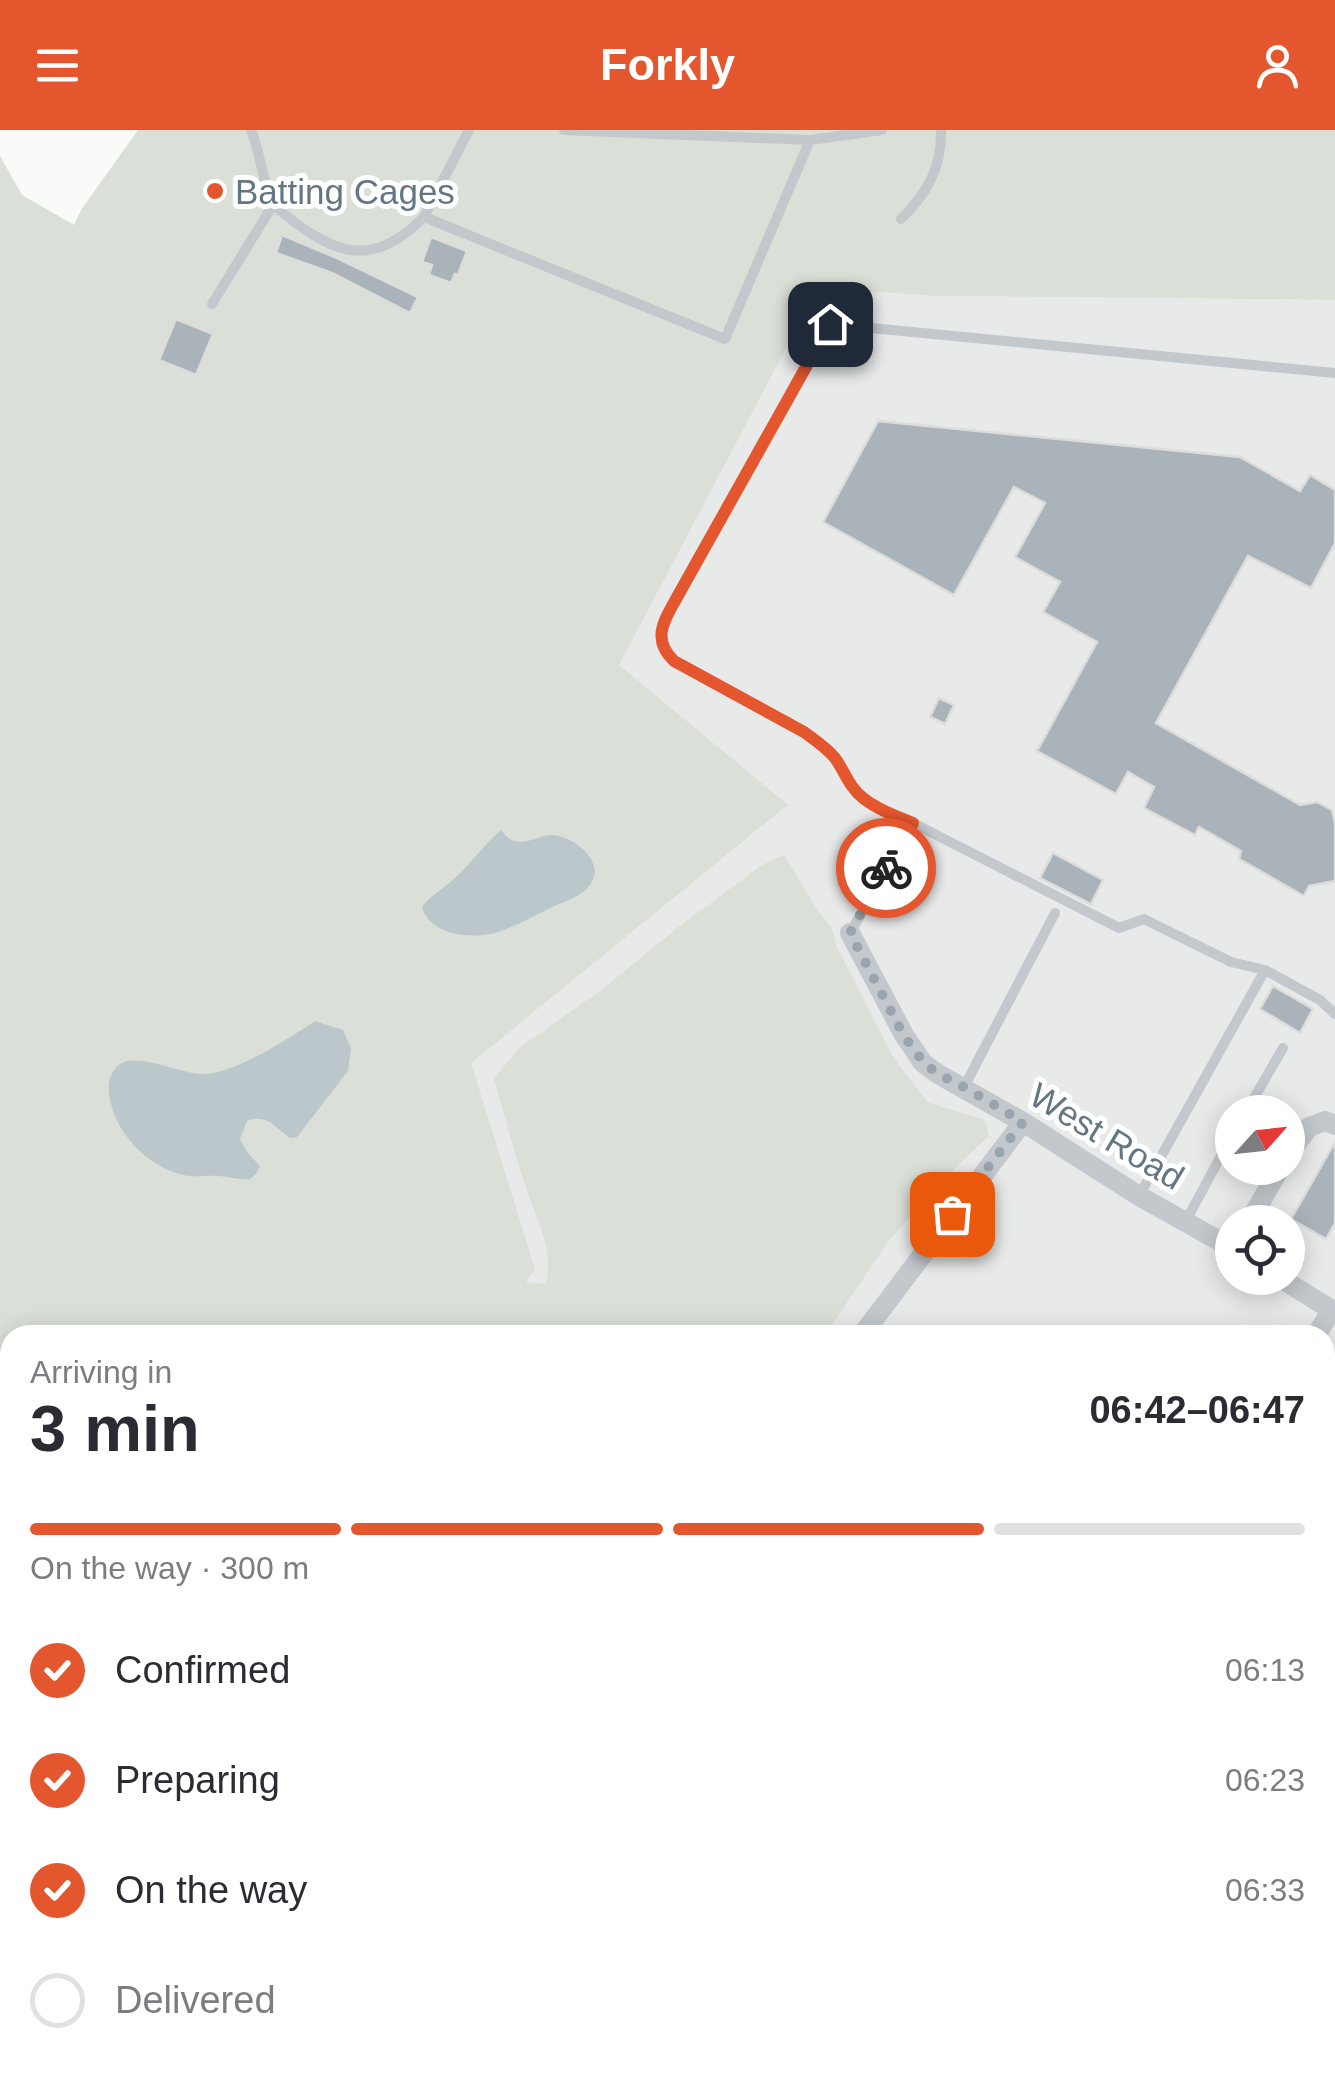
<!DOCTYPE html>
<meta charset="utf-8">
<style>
:root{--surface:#fff;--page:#f2f2f3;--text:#2b2b33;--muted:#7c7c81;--line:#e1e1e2;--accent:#e4572e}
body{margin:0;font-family:Helvetica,sans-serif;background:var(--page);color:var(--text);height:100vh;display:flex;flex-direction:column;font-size:38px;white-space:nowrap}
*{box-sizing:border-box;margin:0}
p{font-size:32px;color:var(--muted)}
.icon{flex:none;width:55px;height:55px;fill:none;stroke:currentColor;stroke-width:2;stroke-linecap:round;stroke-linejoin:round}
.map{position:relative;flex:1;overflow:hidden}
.sheet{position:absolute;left:0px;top:1195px;width:1335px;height:752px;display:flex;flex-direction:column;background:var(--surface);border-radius:30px 30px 0 0;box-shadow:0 5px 25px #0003}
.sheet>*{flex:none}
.needle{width:65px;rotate:63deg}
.buttons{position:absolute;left:1215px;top:965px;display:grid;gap:20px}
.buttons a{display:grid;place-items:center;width:90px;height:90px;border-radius:50%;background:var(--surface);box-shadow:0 5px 25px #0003;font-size:50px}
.pin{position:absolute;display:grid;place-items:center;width:85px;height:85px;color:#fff;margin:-42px;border-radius:20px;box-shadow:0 5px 15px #0006}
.courier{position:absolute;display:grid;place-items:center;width:100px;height:100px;margin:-50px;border:8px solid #e4572e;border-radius:50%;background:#fff;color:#222;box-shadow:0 2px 12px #0007}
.summary em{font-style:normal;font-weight:800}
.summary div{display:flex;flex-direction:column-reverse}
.summary{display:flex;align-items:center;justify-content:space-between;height:170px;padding:0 30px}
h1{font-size:65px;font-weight:800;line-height:75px}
.bar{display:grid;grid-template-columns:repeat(4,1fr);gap:15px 10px;align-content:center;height:120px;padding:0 30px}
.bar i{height:12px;border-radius:8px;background:var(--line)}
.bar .selected{background:var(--accent)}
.bar p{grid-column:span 4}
ol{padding:0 30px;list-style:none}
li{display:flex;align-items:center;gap:30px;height:110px}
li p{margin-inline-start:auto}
li .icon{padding:10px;border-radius:50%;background:var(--accent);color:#fff;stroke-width:4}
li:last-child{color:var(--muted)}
li i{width:55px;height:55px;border:5px solid var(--line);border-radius:50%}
header{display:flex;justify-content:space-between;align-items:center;height:130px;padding:0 30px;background:var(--accent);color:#fff;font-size:45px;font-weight:800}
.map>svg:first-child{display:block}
.built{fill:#e8e9e9;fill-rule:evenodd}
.green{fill:#dadfd7}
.water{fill:#bbc7cb}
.building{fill:#aab3b9;stroke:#dcdcda;stroke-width:2.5}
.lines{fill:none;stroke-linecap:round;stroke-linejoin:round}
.secondary-casing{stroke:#b3babf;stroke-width:31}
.service{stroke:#c3c8cc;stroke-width:10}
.minor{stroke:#c3c8cc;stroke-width:20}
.secondary{stroke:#fff;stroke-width:28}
.done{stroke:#99a4ac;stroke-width:10;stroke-dasharray:0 18}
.route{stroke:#e4572e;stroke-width:12}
.poi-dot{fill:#e4572e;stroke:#fff;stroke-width:4}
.labels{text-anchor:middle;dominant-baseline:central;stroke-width:10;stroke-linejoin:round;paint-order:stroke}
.poi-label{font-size:35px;fill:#657683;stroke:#fff;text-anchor:start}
.street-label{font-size:35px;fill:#657683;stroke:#fff}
</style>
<header><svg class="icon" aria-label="menu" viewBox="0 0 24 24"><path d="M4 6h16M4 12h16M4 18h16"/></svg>Forkly<svg class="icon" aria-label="person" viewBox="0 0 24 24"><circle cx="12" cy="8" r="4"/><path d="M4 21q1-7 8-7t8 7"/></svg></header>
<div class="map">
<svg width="1335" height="1947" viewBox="0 0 1335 1947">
<rect width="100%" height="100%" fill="#fafaf8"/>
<path class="built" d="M818,158l116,8 401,4v1777h-602l-29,-9h621v-733h-839l-16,-272 317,-257 -169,-140zM1232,982h56v56h-56zM1232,1092h56v56h-56z
M301,1938h127l-8,9h-104z"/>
<path class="green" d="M138,0h1197v170l-401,-4 -116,-8 -199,377 169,140 -317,258 64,206 -9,13 20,2c8,-33 -8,-60 -18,-91 -13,-37 -23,-76 -34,-114l25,-31 85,-60 73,-60 85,-63 22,-10 34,56 14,17 4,17 57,112 24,32 12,14 53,16 5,7 2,10 -27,25 -72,78 -65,96h-164c-32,-10 -62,-7 -94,0h-557v66l-10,-3v-1242l22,39 52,30 7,-15z
M428,1938h81l-6,9h-83z"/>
<path class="water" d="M501,700c5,6 10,12 19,12 10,0 20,-6 30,-7 18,0 43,16 45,36 0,4 -3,11 -5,14 -9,12 -27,17 -40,23 -16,8 -32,17 -49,23 -24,9 -71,6 -79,-24 9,-12 21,-18 32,-28 17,-15 29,-34 47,-49z
M315,891l28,9 8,19 -3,22 -51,66 -7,1c-15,-11 -23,-25 -43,-17l-7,18 7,13 13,14 -4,8 -6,5c-11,1 -20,-2 -31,-3 -10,-1 -21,1 -31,0 -37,-6 -72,-41 -78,-77 -3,-13 -1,-27 10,-35 19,-12 62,11 84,10 34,-2 82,-34 111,-53z"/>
<path class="building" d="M282,105l55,23 81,39 -8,16 -78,-40 -56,-20z
M431,107l36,14 -9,24 -3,-1 -4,9 -22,-8 3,-10 -10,-3z
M176,189l37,15 -17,41 -37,-15z
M878,291l362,36 60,34 10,-16 25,15v53l-24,45 -63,-32 -92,167 144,82 17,-3 15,8 3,13v58l-26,5 -5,10 -65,-37 2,-8 -42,-24 -4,8 -51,-27 10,-21 -26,-15 -12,22 -79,-43 60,-109 -54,-30 17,-30 -45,-25 30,-54 -31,-16 -60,108 -131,-73z
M939,568l15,7 -9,19 -15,-7z
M1053,723l50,27 -12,24 -51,-26z
M1273,856l40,23 -13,24 -40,-24z
M1335,1012v81l-9,16 -35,-20z"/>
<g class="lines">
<defs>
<path id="secondary" d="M0,1728l10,3
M626,1938l29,9"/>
</defs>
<use href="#secondary" class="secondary-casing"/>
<path class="service" d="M251,0c10,24 11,51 22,75
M564,0l246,10 72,-10
M424,87l45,-87
M901,89c26,-25 41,-52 40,-89
M212,174l61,-99c56,46 94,69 151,12l301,122 85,-199
M1335,243l-505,-49 -154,275c-13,23 -24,41 -2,62l130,71c11,8 23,16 31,26 10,14 14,29 28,40 14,11 33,18 50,25l206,105 25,-9 87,43 34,8 55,30 15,14
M850,803l63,-110
M964,957l91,-174
M1246,982l37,-64
M1139,1066l126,-226
M1186,1091l46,-86
M1325,1496l10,5
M540,1947l5,-9
M597,1947l3,-9"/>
<path class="minor" d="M850,803l54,102 19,28 15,11 85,48 116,74 93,52
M1288,1025l21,-28 16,-6 10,4
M1249,1092l31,-54
M1280,1148l55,34
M862,1205l161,-213
M1316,1205l16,-25
M0,1394l10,6
M0,1502l10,-32
M138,1938l6,9
M863,1947l5,-9"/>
<use href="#secondary" class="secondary"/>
</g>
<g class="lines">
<path class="done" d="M886,738l-36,65 54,103 20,27 14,11 26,13 59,35 -71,92"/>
<path class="route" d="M830,194l-154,275c-13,23 -24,41 -2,62l130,71c11,8 23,16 31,26 10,14 14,29 28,40 14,11 32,18 50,25l-27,45"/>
</g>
<circle class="poi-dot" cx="215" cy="61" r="10"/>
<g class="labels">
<g class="poi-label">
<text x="235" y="61">Batting Cages</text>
</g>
<g class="street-label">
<text transform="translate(1107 1006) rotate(31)">West Road</text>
</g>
</g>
</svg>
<div class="buttons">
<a><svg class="needle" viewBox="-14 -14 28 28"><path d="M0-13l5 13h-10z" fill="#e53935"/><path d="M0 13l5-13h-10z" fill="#7c7c81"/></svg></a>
<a><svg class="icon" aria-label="locate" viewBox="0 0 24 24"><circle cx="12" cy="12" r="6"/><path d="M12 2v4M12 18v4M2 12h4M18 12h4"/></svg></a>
</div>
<div class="pin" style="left:952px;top:1084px;background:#ea580c"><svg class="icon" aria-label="bag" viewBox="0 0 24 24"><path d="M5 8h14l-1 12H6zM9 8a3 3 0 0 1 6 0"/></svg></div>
<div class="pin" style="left:830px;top:194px;background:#1f2937"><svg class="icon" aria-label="home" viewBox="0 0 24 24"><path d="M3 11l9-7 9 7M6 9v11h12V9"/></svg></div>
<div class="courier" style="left:886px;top:738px"><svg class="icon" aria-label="bike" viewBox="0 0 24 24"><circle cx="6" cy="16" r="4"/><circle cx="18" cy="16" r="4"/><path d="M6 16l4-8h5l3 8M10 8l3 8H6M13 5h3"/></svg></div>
<section class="sheet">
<div class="summary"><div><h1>3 min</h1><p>Arriving in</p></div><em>06:42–06:47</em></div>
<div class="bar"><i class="selected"></i><i class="selected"></i><i class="selected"></i><i></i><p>On the way · 300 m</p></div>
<ol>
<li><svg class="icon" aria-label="check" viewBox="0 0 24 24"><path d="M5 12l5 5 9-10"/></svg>Confirmed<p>06:13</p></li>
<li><svg class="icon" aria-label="check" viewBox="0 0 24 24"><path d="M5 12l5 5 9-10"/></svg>Preparing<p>06:23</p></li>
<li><svg class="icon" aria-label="check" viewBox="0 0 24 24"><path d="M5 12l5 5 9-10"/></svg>On the way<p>06:33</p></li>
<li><i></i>Delivered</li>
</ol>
</section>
</div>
